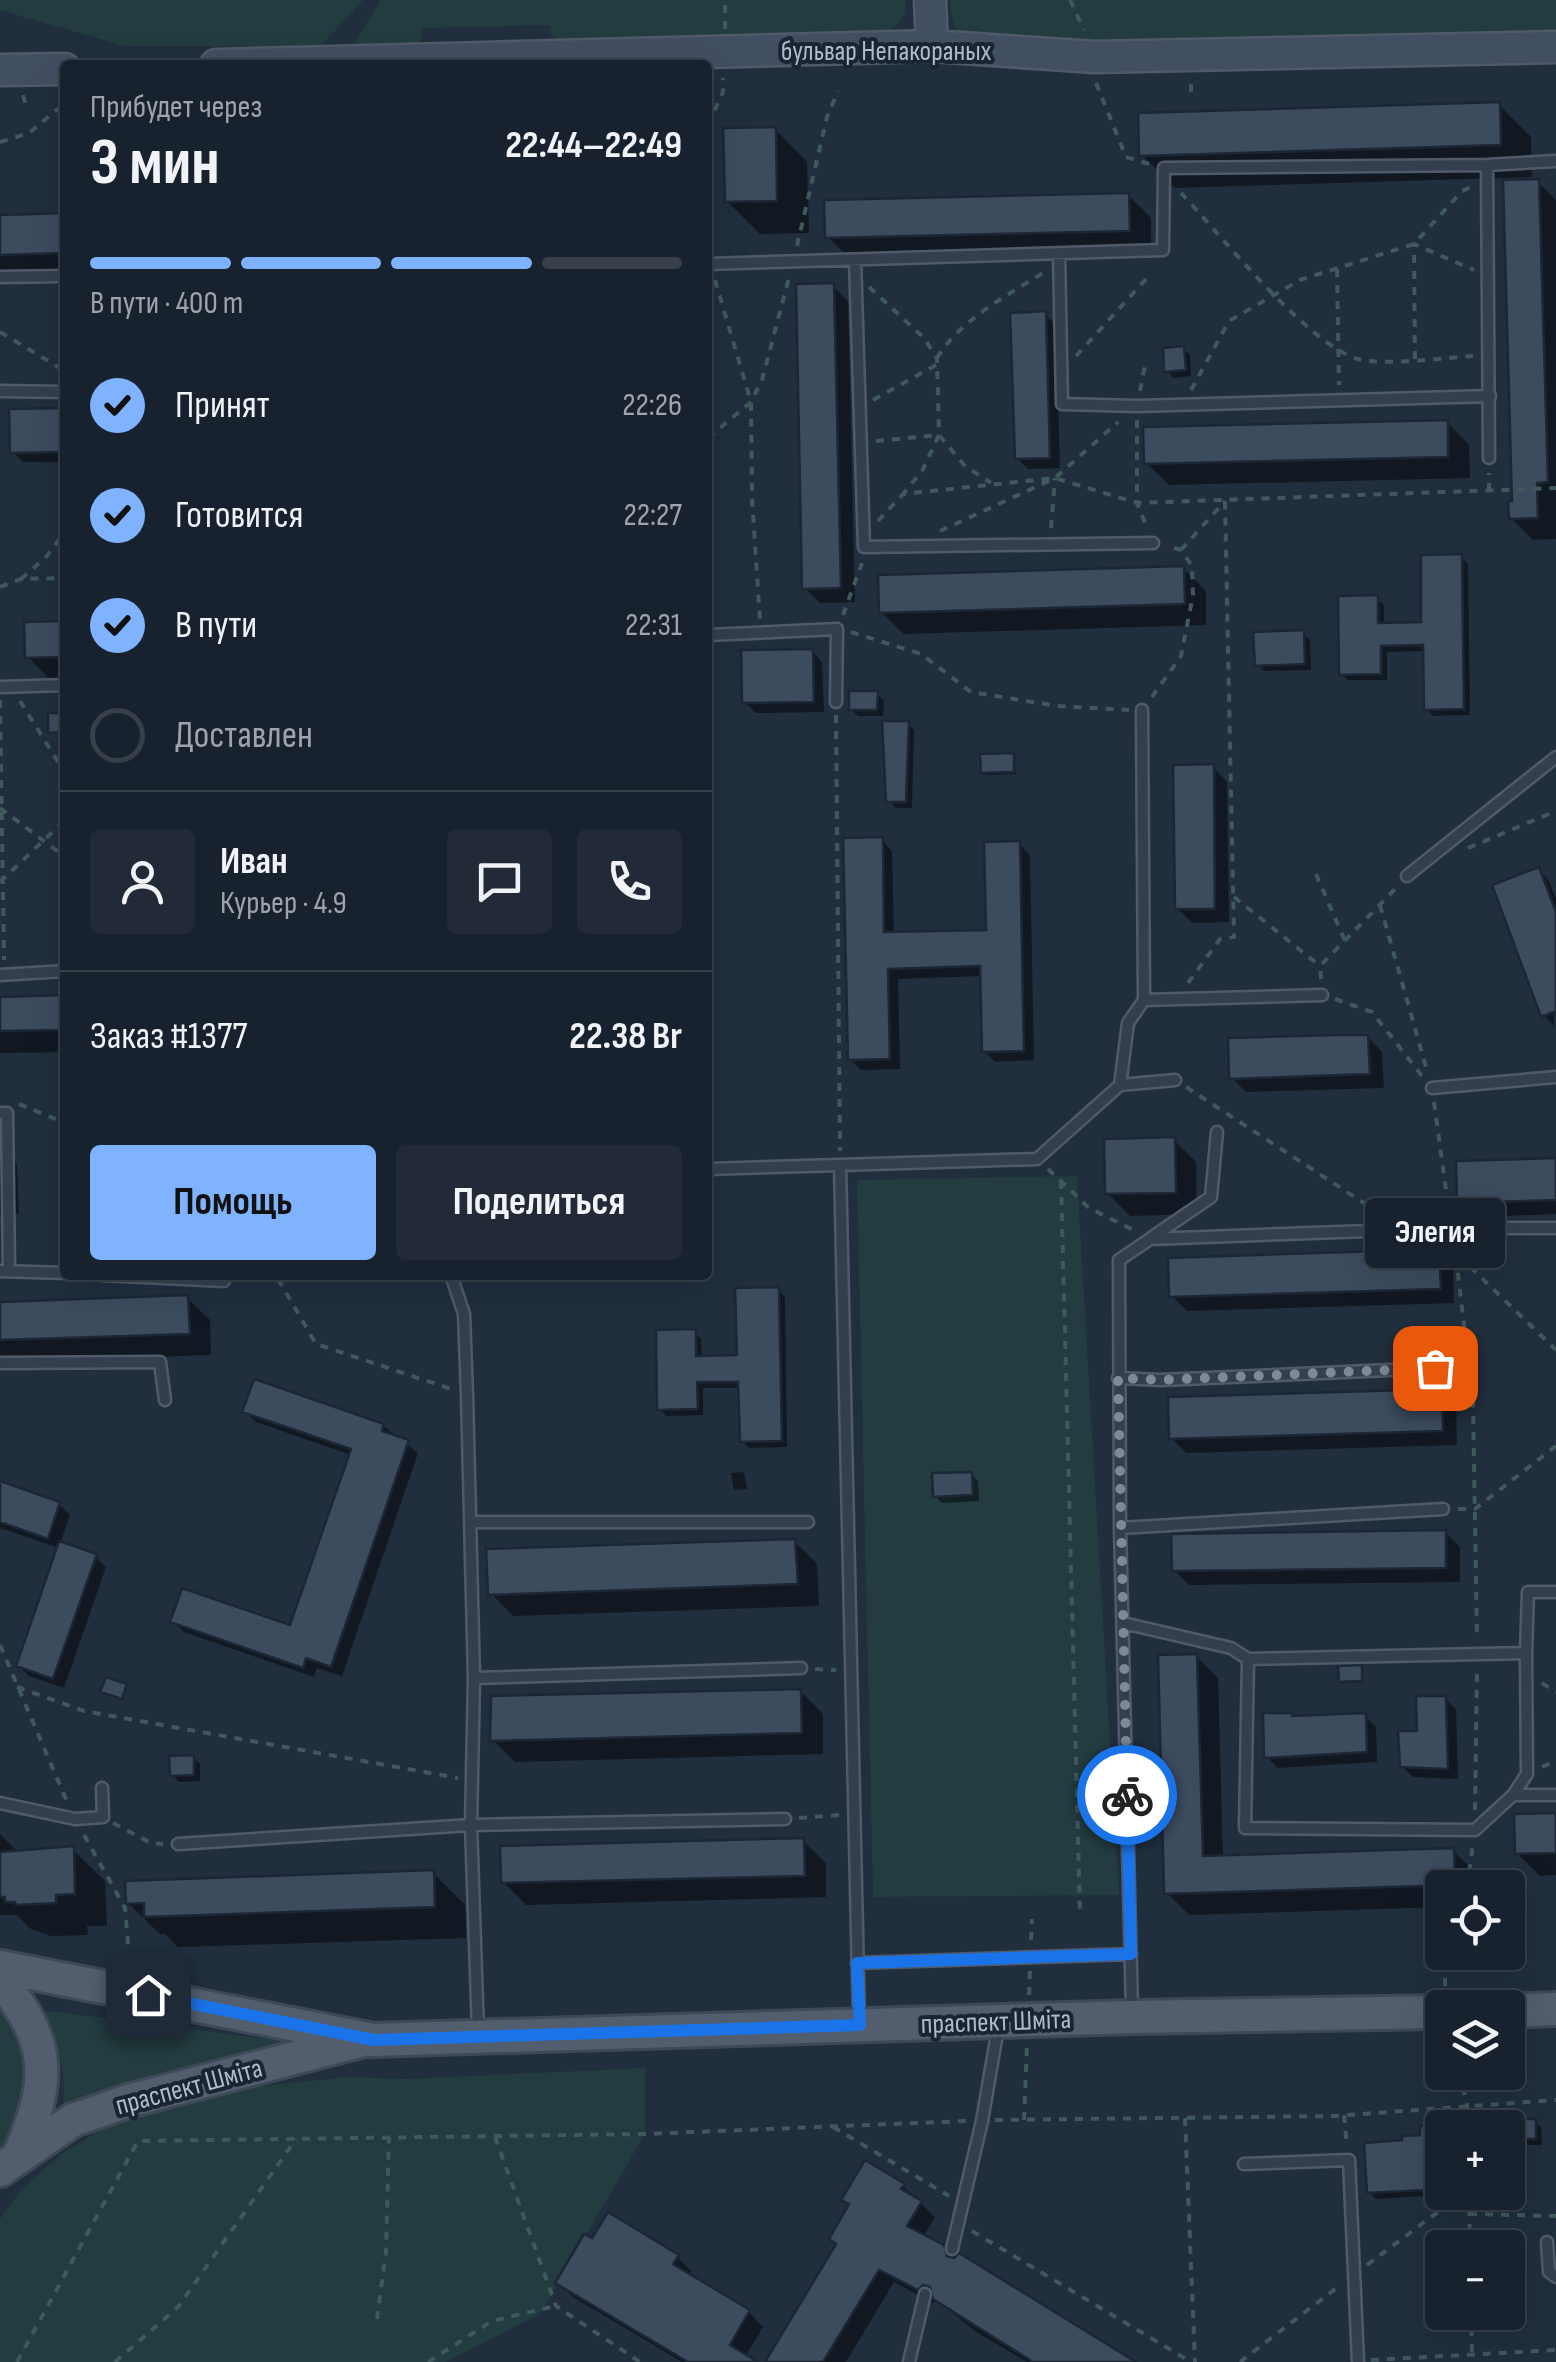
<!DOCTYPE html>
<html lang="ru">
<meta charset="utf-8">
<style>
:root{--surface:#18222e;--page:#212a36;--text:#f1f3f6;--muted:#9fa4aa;--line:#363f4a;--accent:#7fb3ff}
body{margin:0;font-family:"Sofia Sans Condensed",sans-serif;background:var(--page);color:var(--text);height:100vh;display:flex;flex-direction:column;font-size:38px;white-space:nowrap}
*{box-sizing:border-box;margin:0}
p{font-size:32px;color:var(--muted)}
.icon{flex:none;width:55px;height:55px;fill:none;stroke:currentColor;stroke-width:2;stroke-linecap:round;stroke-linejoin:round}
.map{position:relative;flex:1;overflow:hidden}
.panel{position:absolute;left:60px;top:60px;width:652px;height:1220px;display:flex;flex-direction:column;background:var(--surface);border-radius:10px;box-shadow:0 10px 40px #0002,0 0 0 2px var(--line)}
.panel>*{flex:none}
.tools{position:absolute;left:1425px;top:1870px;display:grid;gap:20px}
.tools a{display:grid;place-items:center;width:100px;height:100px;border-radius:10px;background:var(--surface);box-shadow:0 10px 40px #0002,0 0 0 2px var(--line);font-size:50px}
.pin{position:absolute;display:grid;place-items:center;width:85px;height:85px;color:#fff;margin:-42px;border-radius:20px;box-shadow:0 5px 15px #0006}
.courier{position:absolute;display:grid;place-items:center;width:100px;height:100px;margin:-50px;border:8px solid #1a73e8;border-radius:50%;background:#fff;color:#222;box-shadow:0 2px 12px #0007}
.bubble{position:absolute;height:70px;border-radius:10px;background:var(--surface);box-shadow:0 10px 40px #0002,0 0 0 2px var(--line);font-size:32px;font-weight:700;line-height:70px;text-align:center}
.headline em{font-style:normal;font-weight:700}
.headline div{display:flex;flex-direction:column-reverse}
.headline{display:flex;align-items:center;justify-content:space-between;height:170px;padding:0 30px}
h1{font-size:65px;font-weight:700;line-height:75px}
.bar{display:grid;grid-template-columns:repeat(4,1fr);gap:15px 10px;align-content:center;height:120px;padding:0 30px}
.bar i{height:12px;border-radius:8px;background:var(--line)}
.bar .selected{background:var(--accent)}
.bar p{grid-column:span 4}
.line{display:flex;align-items:center;gap:25px;padding:0 30px;border-top:2px solid var(--line)}
.line div{flex:1}
.round{display:grid;place-items:center;flex:none;width:105px;height:105px;border-radius:10px;background:var(--page)}
ol{padding:0 30px;list-style:none}
li{display:flex;align-items:center;gap:30px;height:110px}
li p{margin-inline-start:auto}
li .icon{padding:10px;border-radius:50%;background:var(--accent);color:#111;stroke-width:4}
li:last-child{color:var(--muted)}
li i{width:55px;height:55px;border:5px solid var(--line);border-radius:50%}
.action{display:flex;gap:20px;margin-top:auto;padding:20px 30px}
.action a{flex:1;height:115px;border-radius:10px;background:var(--accent);color:#111;font-size:40px;font-weight:700;line-height:115px;text-align:center}
.action a+a{background:var(--page);color:var(--text)}
.map>svg:first-child{display:block}
.green{fill:#223c3f}
.shadow{fill:#0007}
.building{fill:#3c4b5e;stroke:#1c2635;stroke-width:2.5}
.lines{fill:none;stroke-linecap:round;stroke-linejoin:round}
.lane-casing{stroke:#505a69;stroke-width:15}
.secondary-casing{stroke:#505a69;stroke-width:35}
.primary-casing{stroke:#3e4857;stroke-width:38}
.path{stroke:#40595c;stroke-width:4;stroke-dasharray:8 8;stroke-linecap:butt}
.lane{stroke:#343f4e;stroke-width:10}
.secondary{stroke:#424e61;stroke-width:30}
.primary{stroke:#525e6e;stroke-width:32}
.done{stroke:#7e8998;stroke-width:10;stroke-dasharray:0 18}
.route{stroke:#1a73e8;stroke-width:12}
.labels{text-anchor:middle;dominant-baseline:central;stroke-width:8;stroke-linejoin:round;paint-order:stroke}
.street-label{font-size:28px;fill:#b0bac9;stroke:#1a2432}
</style>
<div class="map">
<svg width="1556" height="2362" viewBox="0 0 1556 2362">
<rect width="100%" height="100%" fill="#202e3e"/>
<path class="green" d="M0,0h363l-43,47 -196,-1 -124,-36z
M381,0h525c1,18 -9,27 -24,36l-323,3 -8,-4 -1,-10 -127,3 -3,16 -67,2z
M950,0h606v30l-572,19c-26,-15 -33,-18 -34,-49z
M1077,1176l42,719 -246,2 -16,-717z
M0,2001l9,11 19,50 -12,74 -16,18z
M42,2010l273,35 -253,68c6,-42 -4,-65 -20,-103z
M645,2068v66l-105,180 -94,48h-446v-143l20,-28 41,-37 60,-37 107,-28 121,-12 55,2z"/>
<path class="shadow" d="M1499,105l32,32 1,40 -357,11 -33,-33z
M775,129l32,33 2,71 -49,1 -33,-33z
M1538,182l18,18v339l-23,1 -22,-22z
M1128,195l23,23v34l-301,7 -22,-22z
M65,216v59l-65,2v-59z
M833,286l15,15 7,301 -35,1 -15,-15z
M1045,314l11,11 4,143 -32,1 -11,-11z
M1183,349l7,6 1,21 -17,2 -7,-7z
M65,411v51h-42l-11,-11z
M1447,422l22,23 1,33 -301,7 -23,-22z
M1461,557l7,7 2,151 -37,1 -6,-7 -1,-58 -39,1v28h-39l-7,-6 36,-76 7,7v20h40z
M1183,568l23,23v34l-302,9 -23,-22z
M65,624v55h-15l-22,-22z
M1303,633l7,7 1,30 -47,1 -7,-7z
M812,651l10,11 2,50 -68,1 -11,-11z
M877,694l7,7 -1,15h-25l-7,-7z
M908,724l6,6 -2,78h-16l-7,-7z
M1013,756l3,18 -30,1 -2,-3z
M1213,767l14,15 2,140 -37,1 -15,-15z
M882,840l10,11 2,83 94,-2 31,-88 11,11 4,205 -39,2 -11,-11 -1,-75 -85,3 2,90 -39,1 -11,-11z
M1539,870l10,11 7,17 -2,128 -10,-11z
M65,998v54l-65,1v-54z
M1368,1037l14,15 2,36 -138,4 -15,-15z
M1174,1140l22,22 1,52 -67,2 -23,-23z
M0,1147l17,17 2,50h-19z
M1556,1160v54l-82,3 -14,-15z
M1438,1252l15,15 1,36 -267,8 -15,-15z
M778,1290l7,7 2,150 -38,1 -7,-7 -1,-53h-38v27l-37,1 -6,-7 35,-77 6,7 1,19h37z
M187,1298l23,22 1,35 -211,7v-58z
M1441,1392l15,15 1,38 -271,8 -15,-15z
M245,1411l138,15 35,27 -76,223 -25,-8 -3,9 -130,-45 -11,-11 119,7 59,-173 -95,-33z
M744,1472l3,17 -13,1 -3,-17z
M971,1474l7,7 1,20 -37,2 -7,-7z
M0,1484l59,20 11,11 -10,29 35,12 11,11 -42,121 -35,-12 -11,-11 41,-117 -59,-20z
M1445,1532l15,15v35l-271,3 -15,-15z
M794,1541l23,23 2,42 -306,10 -22,-23z
M1196,1656l22,22 5,180 230,-7 22,21v16h-33v19l-253,8 -22,-22z
M1361,1668l3,15 -23,-2z
M800,1691l23,23v40l-308,8 -22,-22z
M1445,1698l11,11 2,70 -45,-2 -11,-11z
M1365,1716l11,11 1,35 -99,6 -11,-11 27,-39z
M193,1757l7,7v17l-21,1 -7,-7z
M1556,1816v59l-16,1 -23,-23z
M0,1834l16,16 56,-1 33,32 2,45h-20l1,9 -37,1 -20,-7 -14,-14h-17z
M803,1841l23,22v34l-300,8 -23,-23z
M433,1873l32,32 1,33 -288,9 -13,-13h-5l-32,-31z
M1535,2121l6,7 1,17h-34v-17h-16v-6z
M1440,2127l2,65h23l1,11 -32,2 -8,-9 -50,3 -7,-7z
M903,2186l32,31 -12,20 19,10 13,13 176,102h-104l-52,-31 -38,-31 -4,3 -39,-21 -48,80h-78z
M677,2257l14,14 -3,5 61,36 14,15 -18,30 9,5h-72l-109,-65 -15,-15z"/>
<path class="building" d="M1500,102l1,43 -362,11 -1,-43z
M776,127l1,74 -52,1 -2,-74z
M1539,179l9,303 -11,1 1,35 -29,1 -1,-18h4l-9,-321z
M1129,193l1,38 -305,7 -1,-38z
M65,213v40l-65,2v-40z
M834,283l7,305 -39,1 -6,-305z
M1046,311l4,147 -35,1 -5,-146z
M1184,346l2,24 -22,2 -1,-24z
M65,408v44l-55,1 -1,-44z
M1448,420v37l-304,7 -1,-37z
M1462,554l2,155 -40,1 -1,-65 -42,1v28l-42,1 -1,-79 40,-1v28l43,-1v-67z
M1184,566l1,38 -306,9 -1,-38z
M65,621v36l-40,1 -1,-36z
M1304,630l1,34 -50,2 -2,-34z
M813,649l1,53 -72,1 -1,-53z
M849,691h29l-1,19h-28z
M48,713h16l1,19 -17,1z
M882,721h27l-3,81h-20z
M1014,753v19l-33,1 -1,-19z
M1214,764l1,145h-40l-2,-144z
M883,837l1,95 102,-2 -2,-88 36,-1 4,210 -42,1 -2,-86 -92,3 2,90 -42,1 -5,-222z
M1539,867l17,45v99l-15,6 -49,-132z
M65,995v35l-65,1v-34z
M1335,1035h33l2,39 -141,5 -1,-41z
M1175,1137l1,56 -71,1 -1,-55z
M1556,1158v42l-99,3 -1,-42z
M1439,1249l2,40 -272,8 -1,-39z
M779,1287l3,154 -42,1 -2,-60h-41l1,27 -41,1 -1,-80 40,-1v27l41,-1 -2,-67z
M188,1295l2,39 -190,6v-38z
M254,1379l130,45 -2,7 27,9 -78,227 -25,-9 -3,10 -133,-46 12,-34 108,37 61,-176 -109,-37z
M1442,1389l1,42 -274,8 -1,-42z
M972,1472l1,23 -40,2 -1,-24z
M0,1481l60,21 -12,37 -48,-17z
M1446,1530v38l-274,3 -1,-37z
M795,1539l3,45 -310,11 -2,-46z
M59,1541l38,13 -44,125 -37,-13z
M1197,1654l6,202 251,-8 1,37 -291,9 -6,-239z
M1362,1665v16l-23,1 -1,-16z
M106,1677l21,7 -5,15 -22,-7z
M801,1689l1,44 -312,8 1,-45z
M1416,1696h30l2,73 -48,-2 -2,-36h19z
M1263,1713h29v3l74,-3 1,39 -103,6z
M194,1755v20l-24,1 -1,-20z
M1556,1813v40l-41,1 -1,-40z
M804,1838l1,38 -304,7 -1,-37z
M74,1846l1,48 -19,1v8l-40,2 -1,-3h-10v-5h-5v-45z
M434,1870l1,37 -291,10v-14l-18,1 -1,-23z
M1508,2119h28v20h-28z
M1441,2125l1,73 -18,1v-9l-57,3 -3,-50 38,-3v-4l18,-1v-9z
M865,2160l40,24 -4,5 21,12 -15,25 37,19 3,11 7,2 5,-5 177,109h-103l-100,-63 -3,-12 -7,-2 -5,5 -39,-20 -56,92h-58l71,-118 -7,-5 20,-35 -8,-4z
M608,2212l71,43 -6,9 77,46 -20,35 28,17h-70l-133,-79 29,-49 8,4z"/>
<g class="lines">
<defs>
<path id="lane" d="M1487,165l2,293
M1059,255l3,149 75,2 353,-10
M855,260l9,287 289,-4
M708,264l455,-14 1,-82 323,-3 69,-4
M0,277l65,-1
M0,391l65,1
M708,635l129,-6 -1,73
M0,687l65,-2
M1407,876l149,-119
M0,975l65,-4
M1144,1000l178,-5
M1120,1085l8,-62 16,-23 -2,-290
M1432,1088l124,-11
M0,1113h7l2,158
M840,1165l197,-6 83,-74 55,-5
M708,1169l132,-4 19,857
M1151,1238l60,-41 6,-65
M0,1271l65,2
M103,1275l121,6v-6
M451,1275l13,39 3,81 7,283 -3,147 7,207
M0,1363l160,-1 5,38
M1118,1378l43,2 274,-12
M472,1522h336
M1120,1528l323,-19
M1123,1623l108,25 17,11 -3,169 230,2 38,-35 14,-21 -1,-121 -278,6
M1526,1653l2,-61h28
M474,1678l327,-10
M1513,1795h43
M0,1803l75,16 28,-2 -1,-29
M178,1844l293,-19 314,-6
M857,1963l274,-9
M1132,2011l-12,-483 -1,-268 31,-21 301,-11h105
M1244,2164l105,-4 9,202
M1547,2242l2,30 7,5
M952,2249l30,-128 16,-93
M909,2362l16,-68"/>
<path id="secondary" d="M930,0l2,46
M216,65l716,-19 163,11 461,-10
M0,70l65,-1"/>
<path id="primary" d="M0,1967l373,73 759,-23 310,-5
M0,1980c54,64 50,104 18,178
M1508,2011l48,-2
M0,2170l73,-50 55,-19 232,-60"/>
</defs>
<use href="#lane" class="lane-casing"/>
<use href="#secondary" class="secondary-casing"/>
<use href="#primary" class="primary-casing"/>
<path class="path" d="M1070,0l14,30
M725,29v-29
M1096,83l30,74 23,7
M1191,92v-14
M23,95l4,14
M708,125l15,-33v-14
M0,142l29,-9 29,-24 7,4
M1181,193c39,41 127,152 177,166 27,7 85,-1 115,-3
M797,246l30,-129 11,-26
M1337,269l2,116
M715,280l36,122 1,97 8,121
M869,287l55,51 13,20 2,77 -17,36 -19,23
M0,332l65,39
M1076,356l71,-78
M937,358c24,-39 71,-63 109,-87
M1415,359l-1,-115 60,26
M1191,390l38,-69 71,-41 114,-36 48,-53 12,-5
M1140,391l5,-25
M873,400l65,-36
M1137,420v83l10,25
M708,438l43,-36 11,-22 28,-106
M876,441l63,-6 26,31 26,17
M1489,491v-18
M878,521l25,-27 152,-16 82,25 419,-15
M1051,528l4,-50
M940,531l115,-53 63,-56
M1181,550l44,-49
M21,579l25,-22 19,-25
M0,587l21,-8 44,-1
M843,615l19,-52
M851,632l70,22 50,38 86,14 72,4
M1152,697l29,-41 12,-61 -1,-29 -11,-16 -14,-4
M0,700l4,260
M20,701l45,72
M836,715l4,436
M0,808l65,49
M1468,848l88,-37
M1316,874l29,67
M0,882l65,-62
M1234,897l86,69
M1380,905l48,169
M1321,979l-1,-13 79,-81
M1188,983l32,-44 14,-2 -9,-436
M1335,999l37,13 50,64
M1186,1087l198,129
M1434,1102l15,110
M19,1104l46,19
M1048,1169l41,39 48,24
M1061,1181l19,735
M1454,1241l19,159 4,240
M1459,1256l97,94
M278,1279l38,65 138,46
M236,1280l156,-5
M1450,1368h19
M1458,1509h17l81,-63
M0,1645l68,159
M815,1669l21,1
M1542,1683l14,9
M17,1687l67,24 374,67
M1542,1767l14,-6
M1475,1810l2,-140
M799,1818l41,-3
M113,1823l38,20 12,1
M84,1835l41,73 3,36
M1467,1888l6,-44
M1031,1940l1,-21
M1445,1986v-10l9,-24
M1029,1995l1,-25
M1459,2072l8,32 1,24
M1344,2115l3,31
M1185,2118l10,244
M995,2120l339,-4 222,-16
M1024,2120l3,-75
M833,2127l116,69
M495,2137l61,169 84,56
M1469,2192l1,56
M1469,2214l87,2
M972,2231l219,131
M1367,2265l75,-56 27,-2
M1471,2312l1,41
M377,2319l9,-68 3,-114
M1371,2360l185,-10
M17,2362l121,-221 507,-7 321,-13
M115,2362l63,-55 118,-168
M428,2362l64,-41 63,-15
M1240,2362l99,-76"/>
<use href="#lane" class="lane"/>
<use href="#secondary" class="secondary"/>
<use href="#primary" class="primary"/>
</g>
<g class="lines">
<path class="done" d="M1127,1795l-9,-417 43,2 274,-12"/>
<path class="route" d="M148,1995l226,45 486,-15 -3,-62 274,-9 -4,-159"/>
</g>
<g class="labels">
<g class="street-label">
<text x="886" y="51">бульвар Непакораных</text>
<text transform="translate(996 2022) rotate(-2)">праспект Шміта</text>
<text transform="translate(189 2087) rotate(-15)">праспект Шміта</text>
</g>
</g>
</svg>
<div class="tools">
<a><svg class="icon" aria-label="locate" viewBox="0 0 24 24"><circle cx="12" cy="12" r="6"/><path d="M12 2v4M12 18v4M2 12h4M18 12h4"/></svg></a>
<a><svg class="icon" aria-label="layers" viewBox="0 0 24 24"><path d="M12 4l9 5-9 5-9-5zM3 14l9 5 9-5"/></svg></a>
<a>+</a>
<a>−</a>
</div>
<div class="pin" style="left:1435px;top:1368px;background:#ea580c"><svg class="icon" aria-label="bag" viewBox="0 0 24 24"><path d="M5 8h14l-1 12H6zM9 8a3 3 0 0 1 6 0"/></svg></div>
<div class="pin" style="left:148px;top:1995px;background:#1f2937"><svg class="icon" aria-label="home" viewBox="0 0 24 24"><path d="M3 11l9-7 9 7M6 9v11h12V9"/></svg></div>
<div class="courier" style="left:1127px;top:1795px"><svg class="icon" aria-label="bike" viewBox="0 0 24 24"><circle cx="6" cy="16" r="4"/><circle cx="18" cy="16" r="4"/><path d="M6 16l4-8h5l3 8M10 8l3 8H6M13 5h3"/></svg></div>
<div class="bubble" style="left:1365px;top:1198px;width:140px">Элегия</div>
<section class="panel">
<div class="headline"><div><h1>3 мин</h1><p>Прибудет через</p></div><em>22:44–22:49</em></div>
<div class="bar"><i class="selected"></i><i class="selected"></i><i class="selected"></i><i></i><p>В пути · 400 m</p></div>
<ol>
<li><svg class="icon" aria-label="check" viewBox="0 0 24 24"><path d="M5 12l5 5 9-10"/></svg>Принят<p>22:26</p></li>
<li><svg class="icon" aria-label="check" viewBox="0 0 24 24"><path d="M5 12l5 5 9-10"/></svg>Готовится<p>22:27</p></li>
<li><svg class="icon" aria-label="check" viewBox="0 0 24 24"><path d="M5 12l5 5 9-10"/></svg>В пути<p>22:31</p></li>
<li><i></i>Доставлен</li>
</ol>
<div class="line" style="height:180px"><a class="round"><svg class="icon" aria-label="person" viewBox="0 0 24 24"><circle cx="12" cy="8" r="4"/><path d="M4 21q1-7 8-7t8 7"/></svg></a><div><b>Иван</b><p>Курьер · 4.9</p></div><a class="round"><svg class="icon" aria-label="chat" viewBox="0 0 24 24"><path d="M4 5h16v11H9l-5 4z"/></svg></a><a class="round"><svg class="icon" aria-label="phone" viewBox="0 0 24 24"><path d="M5 4h4l2 5-3 2q2 4 5 5l2-3 5 2v4C11 20 4 13 5 4z"/></svg></a></div>
<div class="line" style="height:130px"><div>Заказ #1377</div><b>22.38 Br</b></div>
<div class="action"><a>Помощь</a><a>Поделиться</a></div>
</section>
</div>
